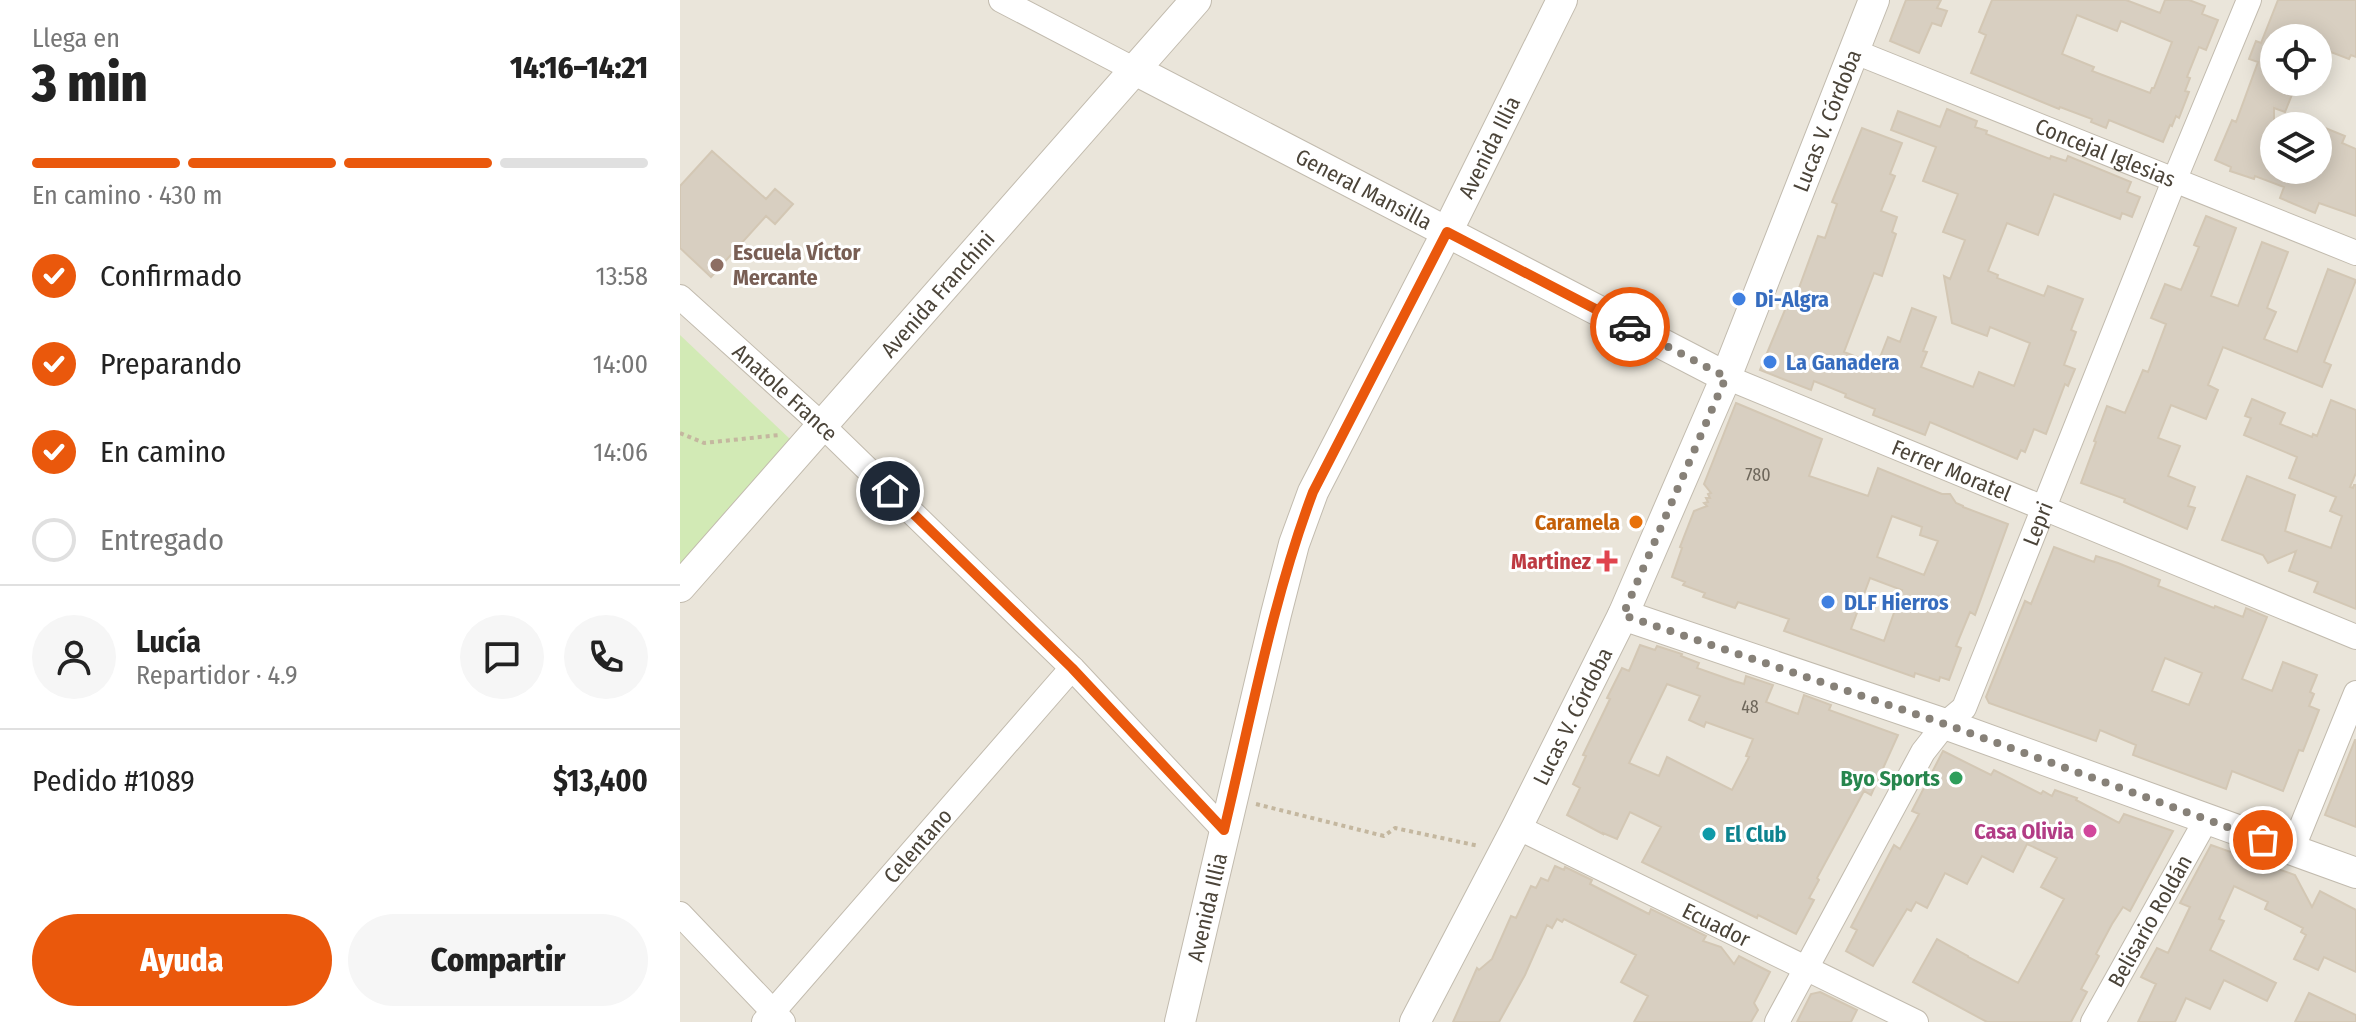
<!DOCTYPE html>
<html lang="es">
<meta charset="utf-8">
<style>
:root{--surface:#fff;--page:#f6f6f6;--text:#222;--muted:#767676;--line:#e0e0e0;--accent:#ea580c}
body{margin:0;font-family:"Fira Sans Condensed",sans-serif;background:var(--page);color:var(--text);height:100vh;display:flex;flex-direction:column;font-size:30px;white-space:nowrap}
*{box-sizing:border-box;margin:0}
p{font-size:26px;color:var(--muted)}
.icon{flex:none;width:44px;height:44px;fill:none;stroke:currentColor;stroke-width:2;stroke-linecap:round;stroke-linejoin:round}
.map{position:relative;flex:1;overflow:hidden}
.drawer{display:flex;flex-direction:column;background:var(--surface);width:680px}
.drawer>*{flex:none}
.fabs{position:absolute;left:1580px;top:24px;display:grid;gap:16px}
.fabs a{display:grid;place-items:center;width:72px;height:72px;border-radius:50%;background:var(--surface);box-shadow:0 4px 20px #0003;font-size:40px}
.pin{position:absolute;display:grid;place-items:center;width:68px;height:68px;color:#fff;margin:-34px;border:4px solid #fff;border-radius:50%;box-shadow:0 2px 8px #0007}
.courier{position:absolute;display:grid;place-items:center;width:80px;height:80px;margin:-40px;border:6px solid #ea580c;border-radius:50%;background:#fff;color:#222;box-shadow:0 2px 10px #0007}
.headline em{font-style:normal;font-weight:800}
.headline div{display:flex;flex-direction:column-reverse}
.headline{display:flex;align-items:center;justify-content:space-between;height:136px;padding:0 32px}
h1{font-size:52px;font-weight:800;line-height:60px}
.bar{display:grid;grid-template-columns:repeat(4,1fr);gap:12px 8px;align-content:center;height:96px;padding:0 32px}
.bar i{height:10px;border-radius:6px;background:var(--line)}
.bar .selected{background:var(--accent)}
.bar p{grid-column:span 4}
.line{display:flex;align-items:center;gap:20px;padding:0 32px;border-top:2px solid var(--line)}
.line div{flex:1}
.round{display:grid;place-items:center;flex:none;width:84px;height:84px;border-radius:42px;background:var(--page)}
ol{padding:0 32px;list-style:none}
li{display:flex;align-items:center;gap:24px;height:88px}
li p{margin-inline-start:auto}
li .icon{padding:8px;border-radius:50%;background:var(--accent);color:#fff;stroke-width:4}
li:last-child{color:var(--muted)}
li i{width:44px;height:44px;border:4px solid var(--line);border-radius:50%}
.button{display:flex;gap:16px;margin-top:auto;padding:16px 32px}
.button a{flex:1;height:92px;border-radius:48px;background:var(--accent);color:#fff;font-size:32px;font-weight:800;line-height:92px;text-align:center}
.button a+a{background:var(--page);color:var(--text)}
main{display:flex;flex:1;min-height:0}
.map>svg:first-child{display:block}
.residential{fill:#eae5da;fill-rule:evenodd}
.green{fill:#d2eab5}
.building{fill:#d8cfc1;stroke:#d3c7b4;stroke-width:2;fill-rule:evenodd}
.lines{fill:none;stroke-linecap:round;stroke-linejoin:round}
.minor-casing{stroke:#c2bbae;stroke-width:26}
.tertiary-casing{stroke:#c2bbae;stroke-width:32}
.path{stroke:#c4b79f;stroke-width:4;stroke-dasharray:4 4;stroke-linecap:butt}
.minor{stroke:#fff;stroke-width:24}
.tertiary{stroke:#fff;stroke-width:30}
.done{stroke:#878178;stroke-width:8;stroke-dasharray:0 14.4}
.route{stroke:#ea580c;stroke-width:10}
.education-dot{fill:#8d6e63;stroke:#fff;stroke-width:3}
.shop-dot{fill:#3f7fe0;stroke:#fff;stroke-width:3}
.food-dot{fill:#e8710a;stroke:#fff;stroke-width:3}
.health-dot{fill:#e0444e;stroke:#fff;stroke-width:3}
.leisure-dot{fill:#2e9e5b;stroke:#fff;stroke-width:3}
.hotel-dot{fill:#d1479c;stroke:#fff;stroke-width:3}
.culture-dot{fill:#0f9aa8;stroke:#fff;stroke-width:3}
.labels{text-anchor:middle;dominant-baseline:central;stroke-width:6;stroke-linejoin:round;paint-order:stroke}
.number-label{font-size:18px;fill:#6e675b}
.street-label{font-size:22px;fill:#4b4439;stroke:#fff}
.education-label{font-size:22px;font-weight:bold;fill:#785e54;stroke:#fff;text-anchor:start}
.shop-label{font-size:22px;font-weight:bold;fill:#366cbe;stroke:#fff;text-anchor:start}
.food-label{font-size:22px;font-weight:bold;fill:#c56008;stroke:#fff;text-anchor:end}
.health-label{font-size:22px;font-weight:bold;fill:#be3a42;stroke:#fff;text-anchor:end}
.leisure-label{font-size:22px;font-weight:bold;fill:#27864d;stroke:#fff;text-anchor:end}
.hotel-label{font-size:22px;font-weight:bold;fill:#b23c85;stroke:#fff;text-anchor:end}
.culture-label{font-size:22px;font-weight:bold;fill:#0d838f;stroke:#fff;text-anchor:start}
</style>
<main>
<section class="drawer">
<div class="headline"><div><h1>3 min</h1><p>Llega en</p></div><em>14:16–14:21</em></div>
<div class="bar"><i class="selected"></i><i class="selected"></i><i class="selected"></i><i></i><p>En camino · 430 m</p></div>
<ol>
<li><svg class="icon" aria-label="check" viewBox="0 0 24 24"><path d="M5 12l5 5 9-10"/></svg>Confirmado<p>13:58</p></li>
<li><svg class="icon" aria-label="check" viewBox="0 0 24 24"><path d="M5 12l5 5 9-10"/></svg>Preparando<p>14:00</p></li>
<li><svg class="icon" aria-label="check" viewBox="0 0 24 24"><path d="M5 12l5 5 9-10"/></svg>En camino<p>14:06</p></li>
<li><i></i>Entregado</li>
</ol>
<div class="line" style="height:144px"><a class="round"><svg class="icon" aria-label="person" viewBox="0 0 24 24"><circle cx="12" cy="8" r="4"/><path d="M4 21q1-7 8-7t8 7"/></svg></a><div><b>Lucía</b><p>Repartidor · 4.9</p></div><a class="round"><svg class="icon" aria-label="chat" viewBox="0 0 24 24"><path d="M4 5h16v11H9l-5 4z"/></svg></a><a class="round"><svg class="icon" aria-label="phone" viewBox="0 0 24 24"><path d="M5 4h4l2 5-3 2q2 4 5 5l2-3 5 2v4C11 20 4 13 5 4z"/></svg></a></div>
<div class="line" style="height:104px"><div>Pedido #1089</div><b>$13,400</b></div>
<div class="button"><a>Ayuda</a><a>Compartir</a></div>
</section>
<div class="map">
<svg width="1676" height="1022" viewBox="0 0 1676 1022">
<rect width="100%" height="100%" fill="#f6f3ec"/>
<path class="residential" d="M0,0h1676v1022h-1676zM1594,38h44v44h-44zM1594,126h44v44h-44z"/>
<path class="green" d="M0,335l110,104 -110,127z"/>
<path class="building" d="M1226,0h35l-4,8 10,3 -6,15 -9,-3 -13,30 -29,-12z
M1312,0h134l34,13 5,-13h24l16,6 -3,8 16,6 -12,30 -7,-3 -12,30 3,1 -5,13 4,1 -10,26 -3,-2 -4,10 -2,-1 -7,17 -54,-22 -3,8 -15,-6 1,-3 -32,-12 -1,2 -88,-36 15,-38 -7,-3zM1397,15l40,16 4,-10 51,21 -18,46h-2l-2,5 -58,-22 2,-4 -32,-13z
M1598,0h78v57l-5,-2 -2,4 -18,-7 -11,30h-2v-44h-44v44h23l-12,30 -11,-4v62h44v-45l27,11 -3,7 14,6v67l-37,-13 -4,10 -35,-15 4,-11 -29,-11 -1,3 -24,-8 1,-4 -16,-7 17,-40 4,2 22,-60 -9,-3 7,-18 5,2z
M1267,109l30,12 -2,6 12,4 -1,3 64,25 1,-3 15,5 2,-5 63,26 -4,10 13,5 -8,20 -10,-4 -2,6 -66,-25 -16,41 -31,-12 -19,48 10,4 -1,3 47,18 4,-10 35,13 -12,31 5,2 -12,33 11,4 -7,17 -3,-2 -19,50 -12,-5 -9,23 -4,-2 -4,9 -87,-37 -5,13 -52,-20 2,-6 -30,-12 1,-3 -32,-13 -3,9 -51,-20 27,-65 5,2 26,-71 7,2 12,-34 -5,-2 30,-74 40,15 -12,31 5,2 -14,35 16,6 -5,15 4,2 -14,42 -8,-3 -30,79 33,13 11,-28 12,5 12,-34 24,9 -13,34 4,1 -6,15 52,20 6,-15 35,14 16,-43 -40,-16 -3,9 -35,-13 -8,-47 6,3 15,-39 -22,-8 15,-38 -35,-13 13,-34 -45,-17 7,-19 42,16z
M32,151l54,48 9,-10 18,15 -18,20 -9,-8 -55,61 -31,-29v-62z
M1526,216l30,12 -25,68 27,10 24,-64 26,10 -21,56 9,4 -12,27 33,13 31,-83 28,11 -32,82 7,3 -9,22 -99,-40 -15,38 10,5 -12,29 -35,-14 -13,33 22,8 -12,30 27,11 -7,19 7,2 -8,21 -63,-27 1,-3 -44,-16 15,-41 -2,-1 13,-35 18,7 18,-43 5,2 18,-48 -15,-6 14,-34 16,6 18,-43 -5,-2z
M1572,399l33,14 -5,11 32,13 1,-3 4,2 14,-36 25,10v63l-6,14 3,1 1,-3h2v124l-42,-17 4,-10 -29,-11 7,-20 -28,12 -5,-8 -41,-15 25,-64 48,19 -10,36 46,17 11,-32 -12,-5 6,-14 -47,-19 8,-21 -53,-22 7,-17 -6,-2z
M1056,403l86,36 -13,37 59,20 10,-28 64,26h8l6,9 7,3v1l45,17 -33,91 -5,-3 -14,34 5,2 -12,32 -9,-3 -1,4 -24,-8 -1,4 -130,-46 5,-12 -51,-17 -3,6 -32,-11 2,-4 -22,-8 2,-3 -13,-5 10,-29 -2,-1 14,-36 13,-5 -3,-3 4,-1 -2,-4h4l-2,-4 3,-1 -7,-9zM1212,516l30,11 -2,8 18,6 -14,34 -47,-18zM1190,578l32,12 -18,51 -33,-12z
M1374,547l40,15 2,-6 22,7 42,17 -2,6 56,22 1,-2 28,11 3,-9 21,9 -25,62 30,12 11,-29 34,13 -7,17 4,2 -5,12 10,4 -16,41 -4,-1 -16,41 -51,-20 -6,18 -93,-34 3,-10 -36,-15 -4,11 -107,-38 -3,-6 39,-96 6,3zM1485,658l37,15 -13,32 -37,-14z
M960,645l15,5 2,-4 25,8 -1,2 18,7 -2,5 37,13 10,3 2,-8 27,9 -7,17 32,12 6,-19 27,10 -2,5 69,25 -27,60 -7,-4 -47,87 2,2 -10,18 5,2 -18,34 -38,-19 -1,3 -115,-56 19,-35 -31,-15 -13,27 -14,-6v1l-36,-19 13,-27 -7,-4 13,-28 -3,-1 27,-56 -3,-1 15,-30 7,3zM987,684l33,12 -11,24 15,7 2,-5 47,17 -7,17 3,1 -17,33 -65,-33 -8,19 -30,-13z
M1675,740h1v87l-31,-12z
M1263,751l48,24 3,-5 47,24 2,-3 9,5 3,-6 22,8 -1,2 43,23 5,-9 49,17 -43,80 -7,-4 -11,17 -16,30 3,2 -18,33 6,3 -16,30h-84l-74,-40 24,-43 31,17v1l50,26 46,-84 -23,-12 16,-29 -30,-14 -14,28 -31,-16 -15,28 -22,-11 -18,35 -11,-6 -5,9 -4,-2 -34,57 -27,-15 11,-21 -6,-3 43,-82 6,4 19,-35 -7,-3z
M1531,845l84,30 17,32 8,-16 36,19v62l-32,-15 -6,13 -24,-11 12,-24 -5,-3 2,-4 -38,-19 3,-7 -34,-16 -15,33 5,2 -14,29 66,33 -9,18 -43,-21 -14,29 -24,-11 -11,24h-37l18,-38 -15,-7 16,-29 11,5 22,-46 -10,-4z
M875,866l9,4 1,-3 27,13 -2,4 59,30 2,-5 55,27 -3,5 18,6 13,17 5,-8 31,16 -16,31 4,7 -7,12h-117l14,-26 -27,-14 15,-27 -72,-36 -2,3 -5,-3 -5,9 -5,-3 -22,50 -26,47h-46l24,-54 2,2 13,-11 19,-43 5,2 15,-32 5,2 5,-10 7,3z
M1140,992l37,18 -6,12h-54l14,-28z
M1629,993l47,22v7h-61z"/>
<g class="lines">
<defs>
<g id="minor">
<path d="M321,0l134,70"/>
<path id="s1" d="M1173,51l503,202"/>
<path id="s2" d="M0,297l142,128 250,243 152,162"/>
<path id="s3" d="M1046,377l630,260"/>
<path id="s4" d="M837,827l399,195"/>
<path d="M1612,850l64,-157"/>
<path d="M0,914l103,108"/>
<path id="s5" d="M84,1022l308,-354"/>
<path id="s6" d="M1097,1022l146,-270 22,-28 19,-16 210,-527 75,-181"/>
<path id="s7" d="M1413,1022l113,-202"/>
</g>
<g id="tertiary">
<path id="s8" d="M455,70l591,307"/>
<path id="s9" d="M0,587l516,-587"/>
<path d="M943,615l322,109 411,149"/>
<path id="s10" d="M500,1022l96,-408 18,-70 19,-52 134,-260 115,-232"/>
<path id="s11" d="M735,1022l102,-195 106,-212 103,-238 148,-377"/>
</g>
</defs>
<use href="#minor" class="minor-casing"/>
<use href="#tertiary" class="tertiary-casing"/>
<path class="path" d="M0,433l24,10 75,-8
M576,804l128,32 11,-8 84,18"/>
<use href="#minor" class="minor"/>
<use href="#tertiary" class="tertiary"/>
</g>
<g class="lines">
<path class="done" d="M950,327l96,50 -103,238 322,109 318,116"/>
<path class="route" d="M210,491l182,177 152,162c27,-113 48,-229 89,-338l134,-260 183,95"/>
</g>
<circle class="education-dot" cx="37" cy="265" r="8"/>
<g class="shop-dot">
<circle cx="1059" cy="299" r="8"/>
<circle cx="1090" cy="362" r="8"/>
<circle cx="1148" cy="602" r="8"/>
</g>
<circle class="food-dot" cx="956" cy="522" r="8"/>
<path class="health-dot" d="M923 549h8v8h8v8h-8v8h-8v-8h-8v-8h8z"/>
<circle class="leisure-dot" cx="1276" cy="778" r="8"/>
<circle class="hotel-dot" cx="1410" cy="831" r="8"/>
<circle class="culture-dot" cx="1029" cy="834" r="8"/>
<g class="labels">
<g class="number-label">
<text x="1078" y="475">780</text>
<text x="1070" y="707">48</text>
</g>
<g class="street-label">
<text stroke="none"><textPath href="#s11" startOffset="992">Lucas V. Córdoba</textPath></text>
<text stroke="none"><textPath href="#s10" startOffset="934">Avenida Illia</textPath></text>
<text stroke="none"><textPath href="#s1" startOffset="272">Concejal Iglesias</textPath></text>
<text stroke="none"><textPath href="#s8" startOffset="258">General Mansilla</textPath></text>
<text stroke="none"><textPath href="#s9" startOffset="390">Avenida Franchini</textPath></text>
<text stroke="none"><textPath href="#s2" startOffset="142">Anatole France</textPath></text>
<text stroke="none"><textPath href="#s3" startOffset="244">Ferrer Moratel</textPath></text>
<text stroke="none"><textPath href="#s6" startOffset="566">Lepri</textPath></text>
<text stroke="none"><textPath href="#s11" startOffset="344">Lucas V. Córdoba</textPath></text>
<text stroke="none"><textPath href="#s5" startOffset="234">Celentano</textPath></text>
<text stroke="none"><textPath href="#s10" startOffset="118">Avenida Illia</textPath></text>
<text stroke="none"><textPath href="#s7" startOffset="116">Belisario Roldán</textPath></text>
<text stroke="none"><textPath href="#s4" startOffset="222">Ecuador</textPath></text>
</g>
<g class="education-label">
<text x="53" y="252">Escuela Víctor<tspan x="53" dy="25">Mercante</tspan></text>
</g>
<g class="shop-label">
<text x="1075" y="299">Di-Algra</text>
<text x="1106" y="362">La Ganadera</text>
<text x="1164" y="602">DLF Hierros</text>
</g>
<g class="food-label">
<text x="940" y="522">Caramela</text>
</g>
<g class="health-label">
<text x="911" y="561">Martinez</text>
</g>
<g class="leisure-label">
<text x="1260" y="778">Byo Sports</text>
</g>
<g class="hotel-label">
<text x="1394" y="831">Casa Olivia</text>
</g>
<g class="culture-label">
<text x="1045" y="834">El Club</text>
</g>
</g>
</svg>
<div class="fabs">
<a><svg class="icon" aria-label="locate" viewBox="0 0 24 24"><circle cx="12" cy="12" r="6"/><path d="M12 2v4M12 18v4M2 12h4M18 12h4"/></svg></a>
<a><svg class="icon" aria-label="layers" viewBox="0 0 24 24"><path d="M12 4l9 5-9 5-9-5zM3 14l9 5 9-5"/></svg></a>
</div>
<div class="pin" style="left:1583px;top:840px;background:#ea580c"><svg class="icon" aria-label="bag" viewBox="0 0 24 24"><path d="M5 8h14l-1 12H6zM9 8a3 3 0 0 1 6 0"/></svg></div>
<div class="pin" style="left:210px;top:491px;background:#1f2937"><svg class="icon" aria-label="home" viewBox="0 0 24 24"><path d="M3 11l9-7 9 7M6 9v11h12V9"/></svg></div>
<div class="courier" style="left:950px;top:327px"><svg class="icon" aria-label="car" viewBox="0 0 24 24"><path d="M5 17H2v-5l4-1 3-4h7l3 4 3 1v5h-3M9 17h6M6 11h13"/><circle cx="7" cy="17" r="2"/><circle cx="17" cy="17" r="2"/></svg></div>
</div>
</main>
